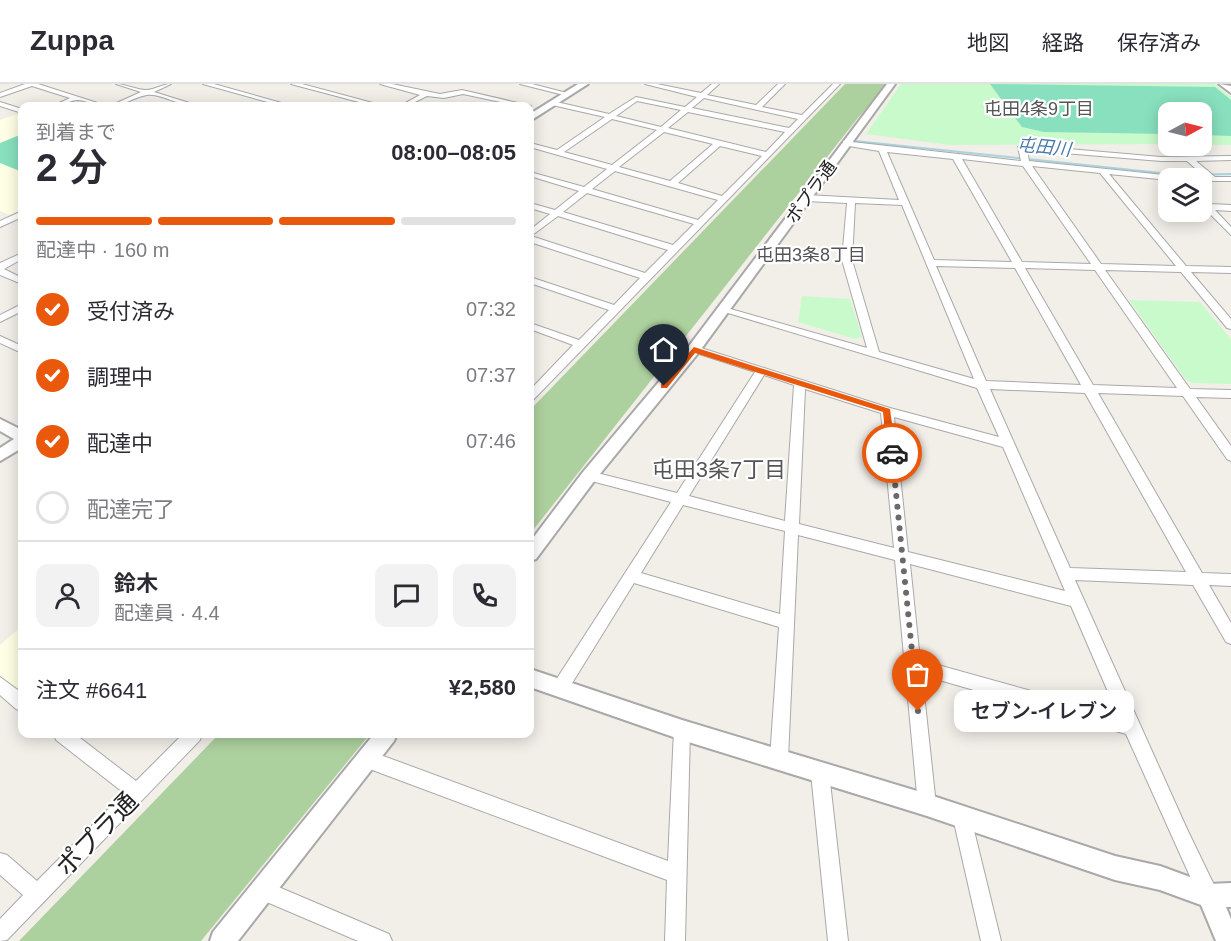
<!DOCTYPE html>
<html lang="ja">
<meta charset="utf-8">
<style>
:root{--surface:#fff;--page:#f2f2f3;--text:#2b2b33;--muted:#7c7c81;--line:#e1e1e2;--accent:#ea580c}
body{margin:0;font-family:Arial,"Noto Sans JP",sans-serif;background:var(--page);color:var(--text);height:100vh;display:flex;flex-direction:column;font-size:22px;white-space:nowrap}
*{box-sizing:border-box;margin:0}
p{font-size:20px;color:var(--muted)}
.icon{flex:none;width:33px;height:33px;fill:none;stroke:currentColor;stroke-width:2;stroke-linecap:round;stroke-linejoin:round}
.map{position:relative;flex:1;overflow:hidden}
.panel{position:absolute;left:18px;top:18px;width:516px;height:636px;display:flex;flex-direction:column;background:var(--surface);border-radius:12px;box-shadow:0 3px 15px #0003}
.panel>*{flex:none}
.needle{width:39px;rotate:83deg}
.buttons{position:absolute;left:1158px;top:18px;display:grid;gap:12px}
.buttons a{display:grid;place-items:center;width:54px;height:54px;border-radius:12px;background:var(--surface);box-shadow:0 3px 15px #0003;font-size:30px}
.pin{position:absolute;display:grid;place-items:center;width:51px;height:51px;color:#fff;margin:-62px -26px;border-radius:50% 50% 50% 0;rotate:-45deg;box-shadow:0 0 6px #0007}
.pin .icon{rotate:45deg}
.courier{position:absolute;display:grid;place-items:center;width:60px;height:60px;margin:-30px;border:4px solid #ea580c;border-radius:50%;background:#fff;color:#222;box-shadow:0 2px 8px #0007}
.bubble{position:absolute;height:42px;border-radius:12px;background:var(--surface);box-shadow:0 3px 15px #0003;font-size:20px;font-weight:600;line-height:42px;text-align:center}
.summary em{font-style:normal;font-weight:600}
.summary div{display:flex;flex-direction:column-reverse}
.summary{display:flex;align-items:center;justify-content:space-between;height:102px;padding:0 18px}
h1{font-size:39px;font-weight:600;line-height:45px}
.bar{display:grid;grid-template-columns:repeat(4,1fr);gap:9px 6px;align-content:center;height:72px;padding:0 18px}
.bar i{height:8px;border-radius:4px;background:var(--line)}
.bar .active{background:var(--accent)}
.bar p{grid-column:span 4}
.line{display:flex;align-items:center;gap:15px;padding:0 18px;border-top:2px solid var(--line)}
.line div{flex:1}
.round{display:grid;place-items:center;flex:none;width:63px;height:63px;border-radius:12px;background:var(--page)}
ol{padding:0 18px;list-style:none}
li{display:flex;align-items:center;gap:18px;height:66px}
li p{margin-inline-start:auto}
li .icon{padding:6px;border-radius:50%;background:var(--accent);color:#fff;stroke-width:4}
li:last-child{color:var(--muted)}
li i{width:33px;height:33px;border:3px solid var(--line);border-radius:50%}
header{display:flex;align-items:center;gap:36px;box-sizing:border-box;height:84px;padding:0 30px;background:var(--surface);border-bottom:2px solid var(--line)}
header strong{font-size:28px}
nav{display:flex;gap:33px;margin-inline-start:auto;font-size:21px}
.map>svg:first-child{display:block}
.education{fill:#ffffe5}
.forest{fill:#add19e}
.park{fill:#c8facc}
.pitch{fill:#88e0be}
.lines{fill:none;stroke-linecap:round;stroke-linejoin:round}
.stream{stroke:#aad3df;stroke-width:2}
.minor-casing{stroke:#a9a9a9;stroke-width:2}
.tertiary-casing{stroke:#a9a9a9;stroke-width:4}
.minor{fill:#fff;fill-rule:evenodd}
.tertiary{fill:#fff;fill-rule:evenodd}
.route{fill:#ea580c}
.done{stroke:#6b6a68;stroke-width:6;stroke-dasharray:0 10.8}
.labels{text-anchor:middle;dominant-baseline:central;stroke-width:4.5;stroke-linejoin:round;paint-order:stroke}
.far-neighbourhood-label{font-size:18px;fill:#555;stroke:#fff}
.far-water-label{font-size:18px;font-style:italic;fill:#4a7aab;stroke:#fff}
.far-street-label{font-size:18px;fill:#222;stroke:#fff}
.neighbourhood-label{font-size:22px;fill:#555;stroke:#fff}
.near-street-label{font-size:26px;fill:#222;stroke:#fff}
</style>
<header>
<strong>Zuppa</strong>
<nav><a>地図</a><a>経路</a><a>保存済み</a></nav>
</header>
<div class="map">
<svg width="1231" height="857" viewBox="0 0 1231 857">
<rect width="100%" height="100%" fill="#f2efe9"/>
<path class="education" d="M15,31l7,1v94l-12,5 -10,-4v-91z
M22,542v69l-22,-17v-33z"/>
<path class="forest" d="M845,0h43l-31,35 -327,415v-124z
M219,650h151l-169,207h-182z"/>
<path class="park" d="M901,0h313l17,13v48h-29v-33h-34v32l-218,1 -84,-11z
M802,212l48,3 12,38 -7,2 -57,-17z
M1129,216l71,2 31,37v45l-38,-1 -7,-3z"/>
<path class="pitch" d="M990,0l225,3 16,13v36l-29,-1v-23h-34v22l-124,-2 -22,-5z
M22,50v38l-22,-9v-20z"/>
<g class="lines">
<path class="stream" d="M855,57l325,34 51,-1"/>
<defs>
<path id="minor" d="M25,0h13l69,22c-11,1 -20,-6 -30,-6 -8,1 -15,6 -24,6l17,-8 -38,-12 -32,11v-4z
M116,0c10,0 20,6 30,6 9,0 16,-6 25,-6l-17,8 45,14c-18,2 -37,-13 -52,-11 -13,2 -23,11 -37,11l31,-14z
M203,0h11l78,22h-10z
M291,0h11l82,22h-10z
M380,0h12l48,10 22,-4 69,16h-12l-56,-12 -19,4 -17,-2 -20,10h-7l20,-11z
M520,0h12l39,10 -3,2z
M645,0h12l44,9 11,-9h7l-12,11 49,10 22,-21h7l-23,23 40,8 31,-31h7l-306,315 -4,1v-10l43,-45 -43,-16v-6l49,17 30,-30 -79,-27v-6l84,28 26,-27 -110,-36v-12l20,-16 -20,-6v-5l25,7 24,-19 -49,-15v-4l54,15 23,-18 -77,-22v-4l27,7 48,-33 -53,-12v-4l57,13 27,-17 49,10 12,-10zM704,14l94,21 -9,9 -97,-20zM637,17l44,9 -20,17 -45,-11zM688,28l97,20 -19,20 -98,-24zM612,35l45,11 -45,35 -48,-13zM664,48l49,12 -43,37 -51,-14zM720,62l42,10 -40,40 -44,-13zM615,87l103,29 -20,20 -106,-31zM587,109l107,31 -21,21 -110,-33zM558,132l110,34 -23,23 -114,-37z
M0,18l22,7v4l-22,-7z
M843,57l178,20 -3,-14 4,-2 139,12 70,-1v4l-35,1 19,16h16v4h-25l-4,-2 3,-2 -18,-16h-26l-134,-11 2,11 145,15 1,2 -7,2 -59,-6 77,92 45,1v6l-40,-1 40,47v10l-4,-1 -46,-56 -76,-2 85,119 41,1v8l-35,-1 35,49v15l-4,-2 -44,-63 -85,-3 104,180 29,1v12l-22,-1 22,38v21l-5,-2 -33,-57 -118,-5 112,249 29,60 3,7 -3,7 -7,3 -7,-3 -76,-169 -204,-59 14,130 -3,6 -6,3 -6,-3 -3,-6 -23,-245 -97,-25 -10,224 -3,6 -6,3 -6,-3 -3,-6 9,-132 -145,-44 -68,110 -6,3 -6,-3 -2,-5 2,-5 117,-181 -87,-23 -1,-3 1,-3 5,-2 88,22 78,-121 -65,-21v-4h8l192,61 109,29 -22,-49 -259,-78 5,-3 4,1 140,40 -25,-88 5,-57 -41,-2 -4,-3 4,-3 93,5 -20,-49 -36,-6zM887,68l66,7 59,103 -78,-2zM962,75l61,7 68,98 -69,-2zM1032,82l68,7 76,93 -75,-2zM855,119l47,2 72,174 -95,-27 -27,-92zM936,182l79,2 66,117 -95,-4zM1025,184l70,2 82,118 -84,-3zM764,291l30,10 -9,136 -96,-25zM805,305l76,24 13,135 -95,-24zM990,305l95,4 101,179 -116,-4zM894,333l109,30 62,144 -157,-39zM683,421l102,26 -5,83 -139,-41zM910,480l161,42 47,109 -198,-55z
M1202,115l7,5 22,1v6l-16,-1 16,17v8l-29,-29z
M22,127v6l-22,10v-6z
M22,169v6l-18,10 18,9v6l-22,-9v-12z
M22,220v7l-22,11v-7z
M0,252l22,10v7l-22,-10z
M0,593l22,16v18l-6,-2 -16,-14z
M682,638l6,2 2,6 -5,211h-20l2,-61 -300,-112 -6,-3 -3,-6 3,-6 6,-3 301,111 6,-131 2,-6z
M54,650h21l61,47 47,-47h19l-2,6c-64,67 -129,133 -193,200l-7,1v-22l23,-24 -23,-20v-22l7,2 30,26 87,-88 -68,-53z
M820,680l6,3 3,6 19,168h-20l-17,-168 3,-6z
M962,725l6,3 3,6 30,123h-20l-28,-123 3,-6z
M262,796l127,54 3,7h-34l-103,-44 -3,-7 3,-7z"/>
<path id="tertiary" d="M578,0h10l-58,37v-7z
M887,0h8l-196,268 -104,128 -59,79 -6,2v-19l53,-70 106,-126z
M1219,0l12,2v7z
M0,335l22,11v18l-22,13v-13l14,-9 -14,-8z
M530,585l152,51 245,74 188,62 45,10 49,18 22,-1v24h-5l5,12v22h-15l-15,-36 -41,-15 -45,-10 -188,-64 -245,-76 -152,-53z
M374,650h23l-3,7 -156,200h-28l3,-9z"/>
</defs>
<use href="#minor" class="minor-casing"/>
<use href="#tertiary" class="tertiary-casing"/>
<use href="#minor" class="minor"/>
<use href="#tertiary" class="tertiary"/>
</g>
<path class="route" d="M694,263l196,62 6,44 -4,3 -5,-3 -4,-41 -188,-59 -28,35h-6v-4z"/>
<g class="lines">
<path class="done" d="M892,369l26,258"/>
</g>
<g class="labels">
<g class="far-neighbourhood-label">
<text x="1039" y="25">屯田4条9丁目</text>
<text x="811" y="171">屯田3条8丁目</text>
</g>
<g class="far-water-label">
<text transform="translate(1044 63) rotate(6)">屯田川</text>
</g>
<g class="far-street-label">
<text transform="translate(811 108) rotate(-54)">ポプラ通</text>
</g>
<g class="neighbourhood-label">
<text x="719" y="385">屯田3条7丁目</text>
</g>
<g class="near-street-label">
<text transform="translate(97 750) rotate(-46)">ポプラ通</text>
</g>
</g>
</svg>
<div class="buttons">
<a><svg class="needle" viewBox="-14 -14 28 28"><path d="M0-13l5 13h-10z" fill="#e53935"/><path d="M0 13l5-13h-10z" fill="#7c7c81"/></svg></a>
<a><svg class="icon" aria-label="layers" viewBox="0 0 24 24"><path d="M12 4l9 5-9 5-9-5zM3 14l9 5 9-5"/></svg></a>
</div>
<div class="pin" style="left:918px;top:627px;background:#ea580c"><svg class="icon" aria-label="bag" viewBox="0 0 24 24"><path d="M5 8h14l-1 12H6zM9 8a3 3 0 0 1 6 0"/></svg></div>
<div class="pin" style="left:664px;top:302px;background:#1f2937"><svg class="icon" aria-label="home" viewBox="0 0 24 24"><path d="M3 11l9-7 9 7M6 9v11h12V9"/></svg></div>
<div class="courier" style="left:892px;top:369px"><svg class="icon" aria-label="car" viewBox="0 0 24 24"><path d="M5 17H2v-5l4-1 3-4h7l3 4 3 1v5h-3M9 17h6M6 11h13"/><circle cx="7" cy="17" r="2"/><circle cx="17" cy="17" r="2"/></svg></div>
<div class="bubble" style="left:954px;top:606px;width:180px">セブン-イレブン</div>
<section class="panel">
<div class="summary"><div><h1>2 分</h1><p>到着まで</p></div><em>08:00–08:05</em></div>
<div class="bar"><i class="active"></i><i class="active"></i><i class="active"></i><i></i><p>配達中 · 160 m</p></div>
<ol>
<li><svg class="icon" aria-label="check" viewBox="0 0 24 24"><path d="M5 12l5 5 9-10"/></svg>受付済み<p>07:32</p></li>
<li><svg class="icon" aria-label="check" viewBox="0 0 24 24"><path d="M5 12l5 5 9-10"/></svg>調理中<p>07:37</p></li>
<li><svg class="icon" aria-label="check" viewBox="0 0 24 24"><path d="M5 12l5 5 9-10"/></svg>配達中<p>07:46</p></li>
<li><i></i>配達完了</li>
</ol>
<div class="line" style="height:108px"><a class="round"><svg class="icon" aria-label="person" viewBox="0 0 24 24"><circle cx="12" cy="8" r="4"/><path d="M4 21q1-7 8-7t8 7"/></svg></a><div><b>鈴木</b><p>配達員 · 4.4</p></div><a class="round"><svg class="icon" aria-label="chat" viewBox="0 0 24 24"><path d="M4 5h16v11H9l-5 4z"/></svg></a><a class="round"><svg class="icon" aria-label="phone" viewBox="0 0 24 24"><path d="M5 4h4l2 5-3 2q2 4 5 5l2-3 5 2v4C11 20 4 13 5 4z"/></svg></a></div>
<div class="line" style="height:78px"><div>注文 #6641</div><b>¥2,580</b></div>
</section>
</div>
